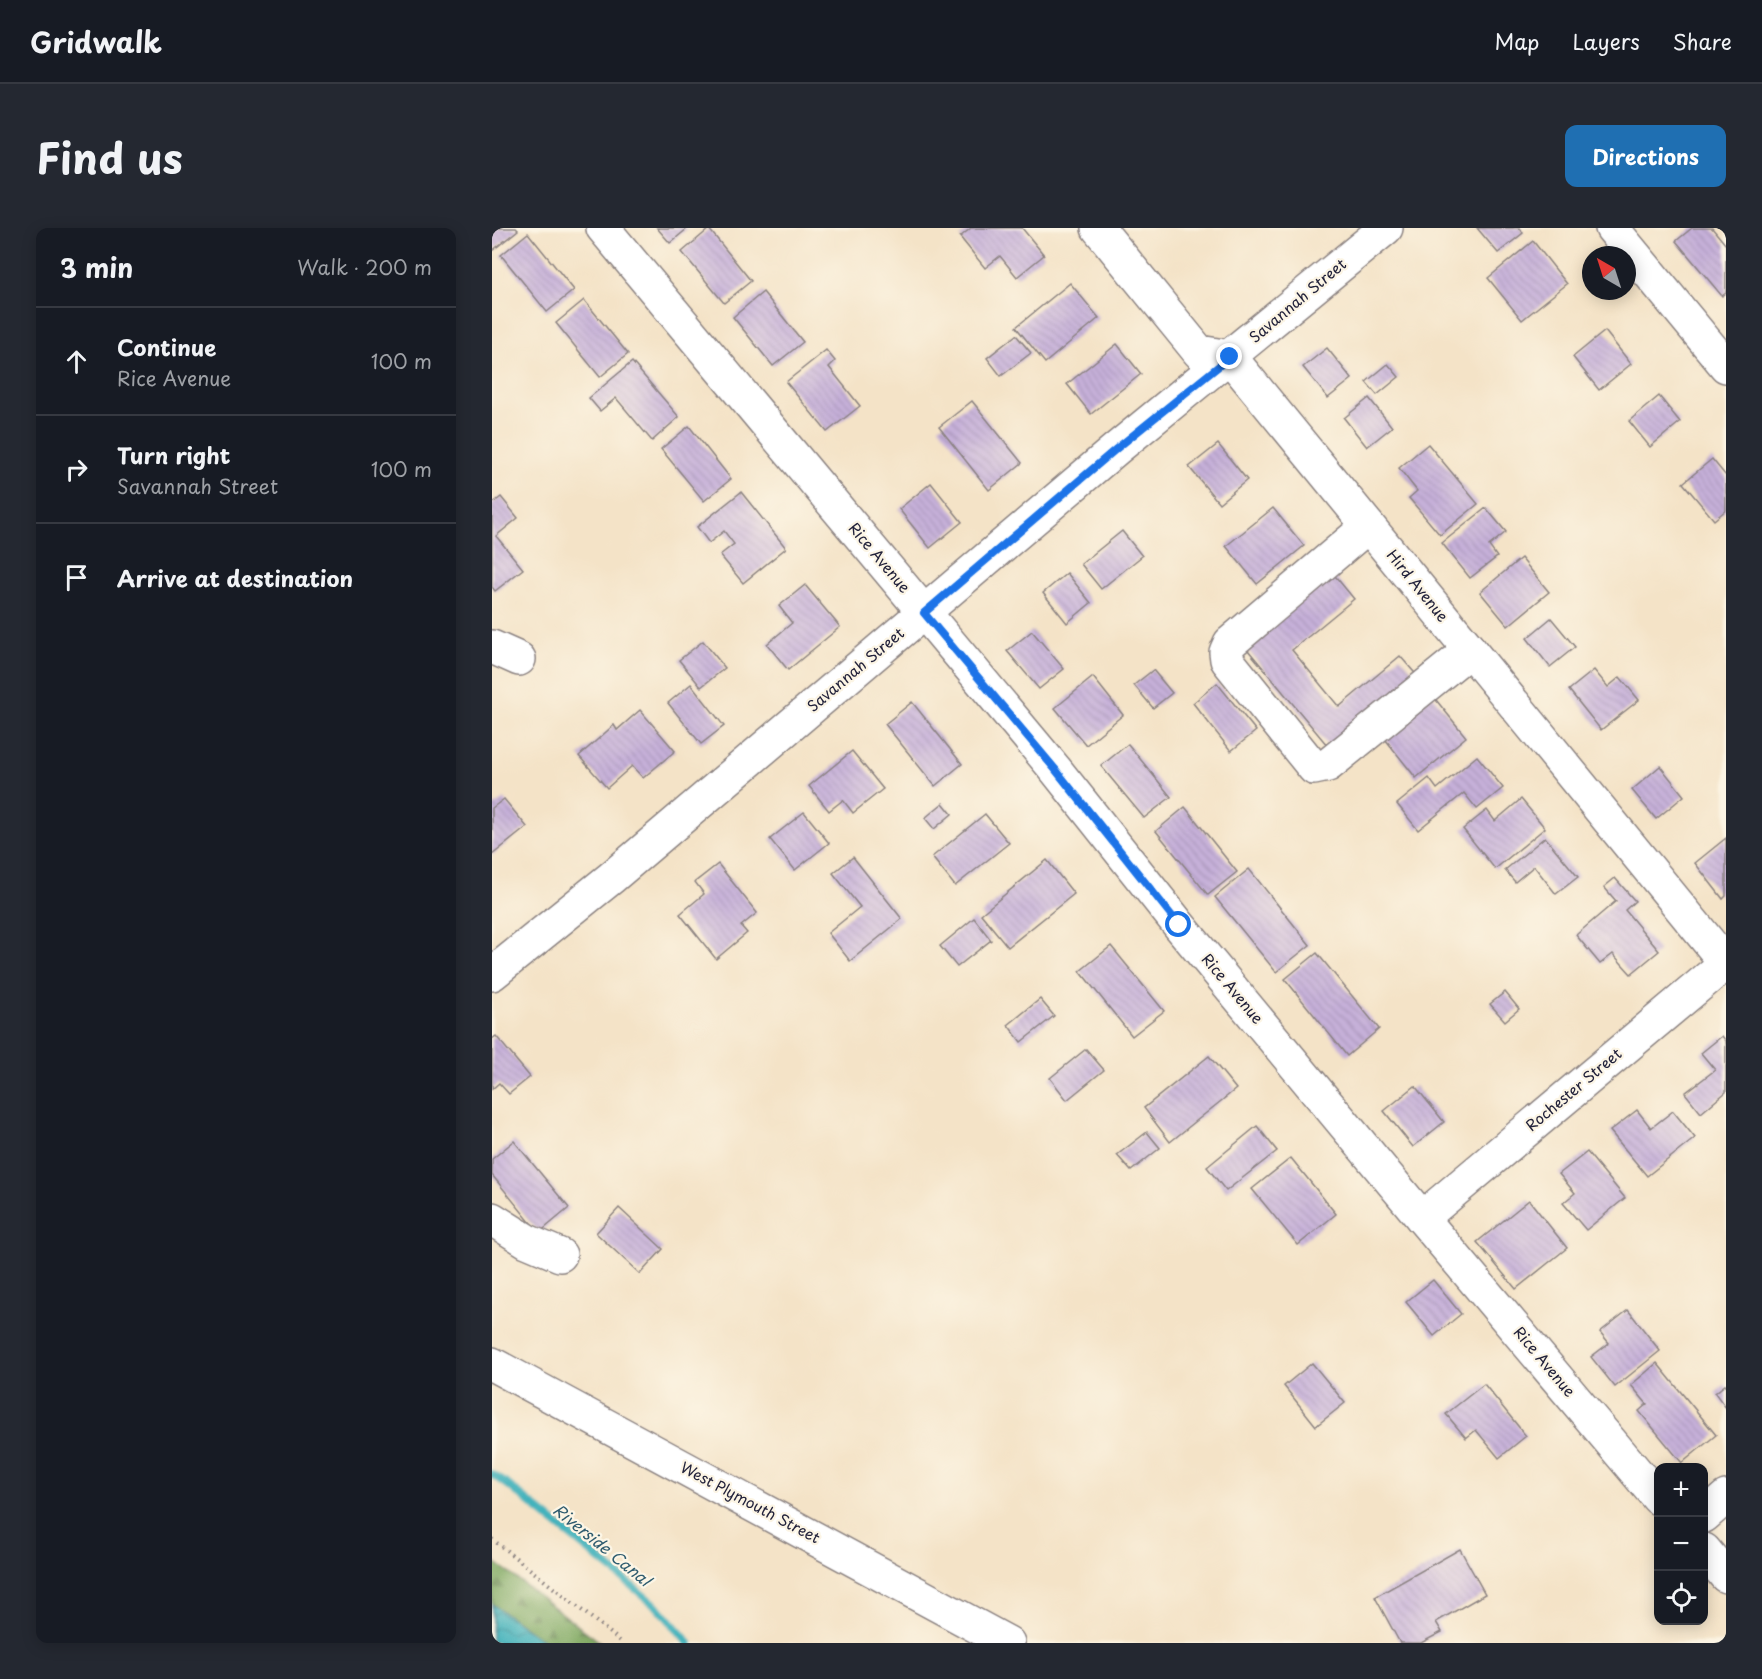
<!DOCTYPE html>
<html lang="en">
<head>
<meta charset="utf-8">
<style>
	body { margin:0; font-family:"Playpen Sans",sans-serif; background:#242831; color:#f1f3f6 }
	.controls { position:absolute; right:18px; bottom:18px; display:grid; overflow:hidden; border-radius:12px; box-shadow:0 3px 15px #0003 }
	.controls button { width:54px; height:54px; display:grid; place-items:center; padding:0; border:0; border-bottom:2px solid #363941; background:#171b24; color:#f1f3f6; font:30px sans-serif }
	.compass { position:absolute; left:1090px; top:18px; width:54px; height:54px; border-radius:50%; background:#171b24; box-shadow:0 3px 15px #0003; rotate:321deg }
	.stop { position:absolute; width:18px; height:18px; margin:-14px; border:4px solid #1a73e8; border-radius:50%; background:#fff }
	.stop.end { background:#1a73e8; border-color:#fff; box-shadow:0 2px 6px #0008 }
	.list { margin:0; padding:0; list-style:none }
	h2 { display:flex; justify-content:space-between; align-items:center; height:78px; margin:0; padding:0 24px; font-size:26px }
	h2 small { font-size:20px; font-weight:400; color:#9ea1a6 }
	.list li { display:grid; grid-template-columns:39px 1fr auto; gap:18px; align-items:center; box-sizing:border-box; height:108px; padding:0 24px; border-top:2px solid #363941 }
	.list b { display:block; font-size:22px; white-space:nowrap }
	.list p { margin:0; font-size:20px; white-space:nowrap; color:#9ea1a6 }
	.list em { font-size:20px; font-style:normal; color:#9ea1a6 }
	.icon { flex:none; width:33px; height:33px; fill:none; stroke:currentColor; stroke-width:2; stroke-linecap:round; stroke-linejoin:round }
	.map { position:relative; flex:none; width:1234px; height:1415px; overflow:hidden; border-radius:12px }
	header { display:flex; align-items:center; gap:36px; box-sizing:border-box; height:84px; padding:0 30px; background:#171b24; border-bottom:2px solid #363941 }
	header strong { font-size:28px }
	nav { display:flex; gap:33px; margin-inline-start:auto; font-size:21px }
	.intro { display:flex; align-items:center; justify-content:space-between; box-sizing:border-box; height:144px; padding:0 36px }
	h1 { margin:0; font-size:42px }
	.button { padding:15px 27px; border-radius:12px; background:#1f6fb2; color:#fff; font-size:21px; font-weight:700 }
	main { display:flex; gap:36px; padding:0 36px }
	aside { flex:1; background:#171b24; border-radius:12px; box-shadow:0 3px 15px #0003 }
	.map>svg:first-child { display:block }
	.forest { fill:url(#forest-firs); stroke:#50644d; stroke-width:1.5 }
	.water { fill:url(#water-waves); stroke:#326a7c; stroke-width:1.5 }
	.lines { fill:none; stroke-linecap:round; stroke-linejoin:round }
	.stream { stroke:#42b2bc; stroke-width:8 }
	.building { fill:url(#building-back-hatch) }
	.minor-casing { stroke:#8b8281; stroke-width:36 }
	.path { stroke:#8b8281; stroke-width:4; stroke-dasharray:1.5 4.5; stroke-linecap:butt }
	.minor { stroke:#fff; stroke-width:33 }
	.route { stroke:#1a73e8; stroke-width:8 }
	.labels { text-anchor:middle; stroke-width:4.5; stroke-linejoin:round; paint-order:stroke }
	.street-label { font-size:15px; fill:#22223b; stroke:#fcf5e5 }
	.water-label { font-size:16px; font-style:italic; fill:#2f5c6f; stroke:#fcf5e5 }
</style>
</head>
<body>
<header>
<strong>Gridwalk</strong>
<nav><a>Map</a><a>Layers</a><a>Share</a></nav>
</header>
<div class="intro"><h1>Find us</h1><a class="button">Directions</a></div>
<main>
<aside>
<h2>3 min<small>Walk · 200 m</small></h2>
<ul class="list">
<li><svg class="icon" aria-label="ahead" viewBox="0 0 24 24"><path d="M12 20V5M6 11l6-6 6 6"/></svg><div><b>Continue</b><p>Rice Avenue</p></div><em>100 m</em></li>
<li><svg class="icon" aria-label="right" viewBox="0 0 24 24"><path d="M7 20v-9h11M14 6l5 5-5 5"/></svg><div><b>Turn right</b><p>Savannah Street</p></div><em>100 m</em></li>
<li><svg class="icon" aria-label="arrive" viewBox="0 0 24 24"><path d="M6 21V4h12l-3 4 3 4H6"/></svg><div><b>Arrive at destination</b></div></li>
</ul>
</aside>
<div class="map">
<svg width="1234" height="1415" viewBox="0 0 1234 1415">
	<defs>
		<pattern id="forest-firs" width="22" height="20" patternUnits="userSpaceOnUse" patternTransform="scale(1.5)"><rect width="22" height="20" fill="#7da75f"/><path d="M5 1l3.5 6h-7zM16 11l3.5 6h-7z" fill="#668850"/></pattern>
		<pattern id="water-waves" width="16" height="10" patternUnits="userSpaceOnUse" patternTransform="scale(1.5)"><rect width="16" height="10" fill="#42b2bc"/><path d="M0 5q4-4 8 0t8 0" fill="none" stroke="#37909a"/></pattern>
		<pattern id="building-back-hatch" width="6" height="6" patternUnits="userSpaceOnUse" patternTransform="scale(1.5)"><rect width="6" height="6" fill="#c6b0d9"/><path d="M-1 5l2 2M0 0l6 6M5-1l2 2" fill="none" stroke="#aa97bb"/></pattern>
	</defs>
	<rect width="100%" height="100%" fill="#fcf5e5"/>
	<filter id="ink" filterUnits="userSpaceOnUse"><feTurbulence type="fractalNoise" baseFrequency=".0167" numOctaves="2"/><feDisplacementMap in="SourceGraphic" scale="12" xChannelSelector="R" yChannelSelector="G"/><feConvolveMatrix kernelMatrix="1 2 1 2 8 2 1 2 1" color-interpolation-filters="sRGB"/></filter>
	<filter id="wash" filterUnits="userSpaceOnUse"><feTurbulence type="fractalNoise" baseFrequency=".008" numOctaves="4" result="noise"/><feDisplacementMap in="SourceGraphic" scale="24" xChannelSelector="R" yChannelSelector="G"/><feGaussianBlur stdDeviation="1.35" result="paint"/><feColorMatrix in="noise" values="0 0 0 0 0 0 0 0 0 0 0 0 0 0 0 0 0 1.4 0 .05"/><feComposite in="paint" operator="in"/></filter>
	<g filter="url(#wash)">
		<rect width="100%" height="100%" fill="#f4e3c7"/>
		<polygon class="forest" points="0,1332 109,1415 54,1415 0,1376"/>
		<polygon class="water" points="0,1376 53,1414 54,1415 0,1415"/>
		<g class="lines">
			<polyline class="stream" points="0,1246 16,1257 167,1380 197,1415"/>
		</g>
		<g id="blocks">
			<g class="building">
				<polygon points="0,0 24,0 26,2 0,23"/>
				<polygon points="165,0 196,0 178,15"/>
				<polygon points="479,0 530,0 552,27 525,49 508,28 493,40 468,9"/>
				<polygon points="985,0 1028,0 1031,5 1006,25"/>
				<polygon points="1200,0 1220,0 1234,17 1234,65 1230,68 1184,13"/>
				<polygon points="217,1 259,53 232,75 190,24"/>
				<polygon points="36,5 82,62 55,84 9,27"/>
				<polygon points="1041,13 1075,56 1030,92 996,50"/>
				<polygon points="578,55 607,90 553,135 524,99"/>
				<polygon points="271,64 311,114 281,138 241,89"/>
				<polygon points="92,72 136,126 108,149 64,95"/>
				<polygon points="1113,103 1139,136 1107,162 1081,129"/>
				<polygon points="524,107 539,125 509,148 495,130"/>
				<polygon points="625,116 649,146 599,186 575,156"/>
				<polygon points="835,120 860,151 836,170 811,139"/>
				<polygon points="334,122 343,133 337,139 368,178 335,204 294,154"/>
				<polygon points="140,134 187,189 160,213 124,170 108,183 97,170"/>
				<polygon points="896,136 907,149 885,167 874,154"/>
				<polygon points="1167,168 1188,194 1158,219 1137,193"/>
				<polygon points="877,170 900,199 875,219 852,190"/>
				<polygon points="480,173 530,235 497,262 447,199"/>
				<polygon points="197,198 239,251 212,273 169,221"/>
				<polygon points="726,216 755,252 727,275 697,239"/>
				<polygon points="936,216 986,276 948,307 917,270 925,263 907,240"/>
				<polygon points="1220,231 1234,248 1234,282 1222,292 1191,255"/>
				<polygon points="439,255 470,294 438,320 407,281"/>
				<polygon points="249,264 294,320 251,355 228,327 242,316 232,303 217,315 205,299"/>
				<polygon points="9,269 26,290 4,308 31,341 3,363 0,359 0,276"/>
				<polygon points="781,280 812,318 765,356 734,318"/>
				<polygon points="994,280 1014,304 997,318 1005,329 978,350 950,315"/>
				<polygon points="630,303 650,328 609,361 589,336"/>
				<polygon points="1029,330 1057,364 1016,398 988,364"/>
				<polygon points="839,343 862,371 800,422 847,479 908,428 928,451 840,523 751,416"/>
				<polygon points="575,345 599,375 575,395 551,365"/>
				<polygon points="313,357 348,399 296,442 275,416 300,395 287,378"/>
				<polygon points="1059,390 1083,419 1058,439 1035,410"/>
				<polygon points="540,403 572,441 547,461 515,423"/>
				<polygon points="211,413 233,440 209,459 187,432"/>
				<polygon points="661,442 680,465 661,480 642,457"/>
				<polygon points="1102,442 1116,459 1128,449 1147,472 1109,502 1077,462"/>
				<polygon points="601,449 631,487 594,517 563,480"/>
				<polygon points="725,455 764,503 739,523 701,475"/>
				<polygon points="199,456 232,498 209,516 176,475"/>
				<polygon points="940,467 974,509 924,550 890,507"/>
				<polygon points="420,474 470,536 443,558 393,496"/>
				<polygon points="148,482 183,523 151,550 140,538 115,560 87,528 122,497 125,502"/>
				<polygon points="636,516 679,569 652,590 609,538"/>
				<polygon points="360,523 391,561 361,585 351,572 337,583 317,558"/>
				<polygon points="985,528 1011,560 985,581 972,565 926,602 905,576 937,550 945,561"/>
				<polygon points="1168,538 1192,568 1164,591 1140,562"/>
				<polygon points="12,571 35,599 0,627 0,580"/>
				<polygon points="1029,571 1053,600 1003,641 971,601 995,582 1003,593"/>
				<polygon points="451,575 460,586 442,601 433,590"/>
				<polygon points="693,579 745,644 716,667 664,603"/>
				<polygon points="312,584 337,615 303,642 278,611"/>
				<polygon points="493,586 517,615 463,658 440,629"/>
				<polygon points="1053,609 1086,649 1064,666 1042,638 1023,654 1013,642"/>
				<polygon points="1234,610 1234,668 1231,671 1203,635"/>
				<polygon points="361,629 410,691 358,733 336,705 368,679 341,645"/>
				<polygon points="555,632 582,666 516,719 489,686"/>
				<polygon points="226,636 265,685 249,698 255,705 224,731 188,686 212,666 203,654"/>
				<polygon points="757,641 818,717 784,744 723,669"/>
				<polygon points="1123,650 1143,673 1133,682 1167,723 1139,746 1121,726 1108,736 1084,707 1124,673 1112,659"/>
				<polygon points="482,690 499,712 465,739 448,718"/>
				<polygon points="619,718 672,783 640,808 588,743"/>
				<polygon points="825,725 887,801 855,828 793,751"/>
				<polygon points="1013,764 1027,781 1013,793 998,776"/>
				<polygon points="548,771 562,788 529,814 516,797"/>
				<polygon points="4,808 38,849 17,866 7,855 0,861 0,811"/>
				<polygon points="1230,808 1234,813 1234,864 1209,885 1193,865 1223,842 1209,825"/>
				<polygon points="594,821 612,842 575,872 558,850"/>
				<polygon points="717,828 744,861 678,914 652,880"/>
				<polygon points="923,858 952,894 921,919 892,883"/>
				<polygon points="1145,882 1159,900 1181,883 1203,910 1155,948 1118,903"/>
				<polygon points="765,898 785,923 734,963 715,939"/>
				<polygon points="655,904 668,920 639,943 625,927"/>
				<polygon points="22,913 77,980 47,1005 0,947 0,931"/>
				<polygon points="1095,924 1133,970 1094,1002 1071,975 1083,965 1067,946"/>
				<polygon points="799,930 844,986 806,1017 760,961"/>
				<polygon points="1037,972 1075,1020 1024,1061 985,1014"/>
				<polygon points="127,980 171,1021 148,1046 104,1005"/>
				<polygon points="941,1052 969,1086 942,1108 914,1074"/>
				<polygon points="1136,1082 1168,1123 1123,1159 1099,1129 1117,1115 1108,1104"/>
				<polygon points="820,1135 853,1175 824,1198 792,1158"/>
				<polygon points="1165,1135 1224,1207 1190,1235 1147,1183 1155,1176 1139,1157"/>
				<polygon points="992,1156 1034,1208 1007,1230 984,1202 974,1210 954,1186"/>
				<polygon points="1234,1156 1234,1180 1223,1165"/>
				<polygon points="968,1321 993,1366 944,1394 950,1404 929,1415 908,1415 883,1369"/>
			</g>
		</g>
	</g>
	<g filter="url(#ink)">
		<use href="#blocks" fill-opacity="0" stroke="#8b8281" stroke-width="1.5"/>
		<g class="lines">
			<defs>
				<g id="minor">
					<polyline points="111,0 563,541 687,697 930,990 1166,1270"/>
					<polyline points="606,0 707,124 738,129 1234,735"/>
					<polyline points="1120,0 1234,138"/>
					<polyline points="876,298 738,415 734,424 735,432 822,540 836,537 978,422"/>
					<polyline points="0,419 27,431"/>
					<polyline points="0,746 119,650 624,221 894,0"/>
					<polyline points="930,990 1234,735"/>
					<polyline points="0,991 35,1013 68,1027"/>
					<polyline points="0,1136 516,1415"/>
					<polyline points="1212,1288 1234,1269"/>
					<polyline points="1212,1322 1234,1348"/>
				</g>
			</defs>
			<use href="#minor" class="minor-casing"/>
			<polyline class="path" points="0,1311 131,1415"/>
			<use href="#minor" class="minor"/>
		</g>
	</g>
	<g class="lines" filter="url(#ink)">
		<polyline class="route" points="687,697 563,541 432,385 624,221 738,129"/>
	</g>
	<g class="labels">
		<g class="street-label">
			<text transform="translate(806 73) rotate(-40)" y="5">Savannah Street</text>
			<text transform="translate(387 330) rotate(50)" y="5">Rice Avenue</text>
			<text transform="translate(925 358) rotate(51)" y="5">Hird Avenue</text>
			<text transform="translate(364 442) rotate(-40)" y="5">Savannah Street</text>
			<text transform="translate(740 761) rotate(50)" y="5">Rice Avenue</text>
			<text transform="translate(1082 862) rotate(-40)" y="5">Rochester Street</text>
			<text transform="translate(1052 1134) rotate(50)" y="5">Rice Avenue</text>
			<text transform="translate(258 1275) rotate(28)" y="5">West Plymouth Street</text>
		</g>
		<g class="water-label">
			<text transform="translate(110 1317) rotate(39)" y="6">Riverside Canal</text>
		</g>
	</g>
</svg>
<div class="controls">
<button>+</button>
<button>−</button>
<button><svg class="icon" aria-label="locate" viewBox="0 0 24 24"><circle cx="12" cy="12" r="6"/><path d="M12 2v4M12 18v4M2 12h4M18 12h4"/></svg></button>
</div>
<svg class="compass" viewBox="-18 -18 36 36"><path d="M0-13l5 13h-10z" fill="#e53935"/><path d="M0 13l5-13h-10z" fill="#9ea1a6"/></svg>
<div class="stop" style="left:687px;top:697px"></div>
<div class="stop end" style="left:738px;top:129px"></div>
</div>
</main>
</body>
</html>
